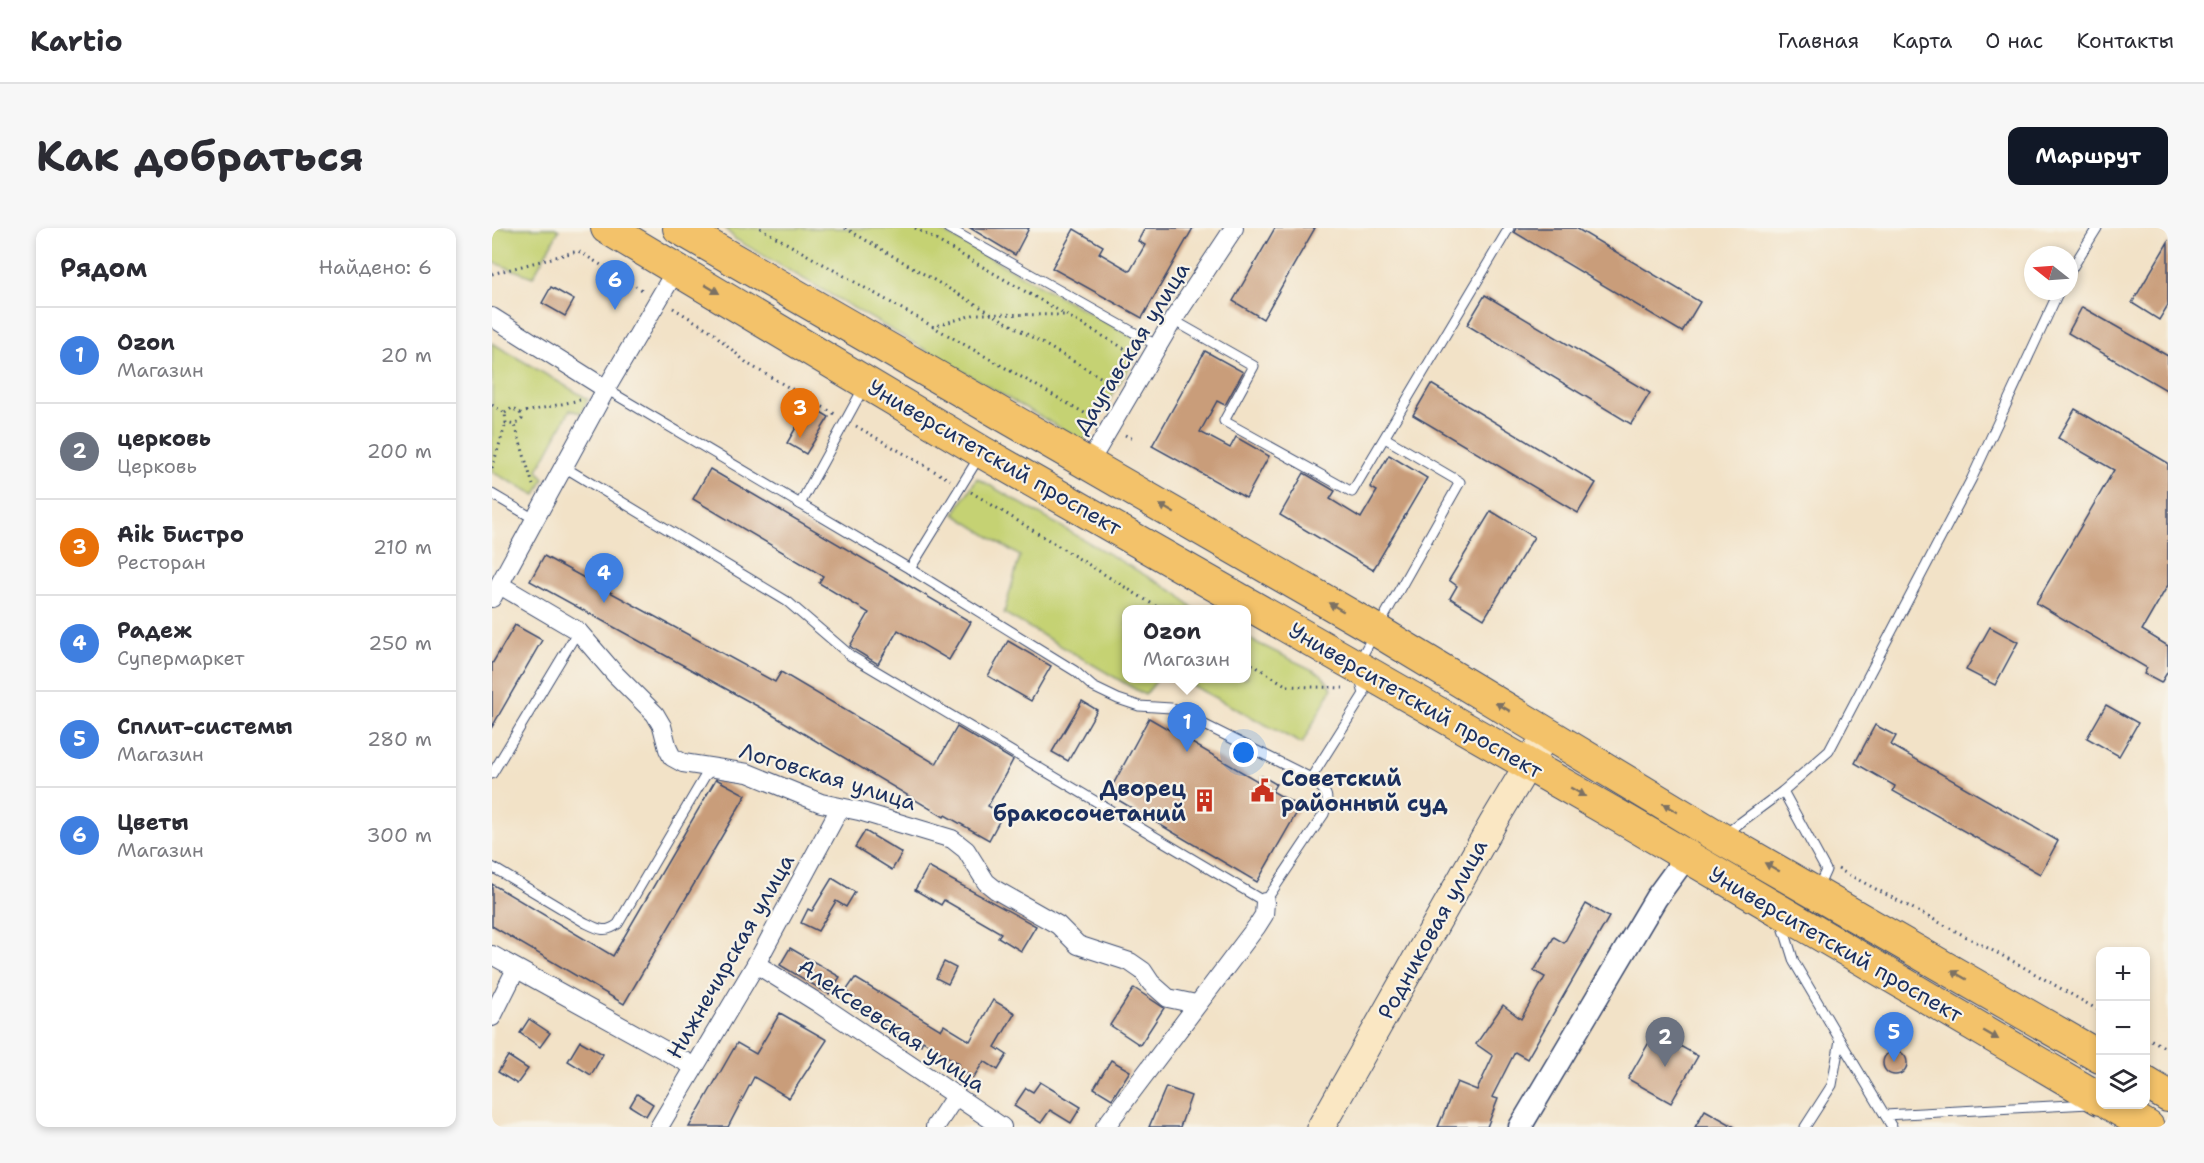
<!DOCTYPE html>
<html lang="ru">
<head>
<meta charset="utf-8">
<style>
	body { margin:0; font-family:"Shantell Sans",sans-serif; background:#f7f7f7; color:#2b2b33 }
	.controls { position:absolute; right:18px; bottom:18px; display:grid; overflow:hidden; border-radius:12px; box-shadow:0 3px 9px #0003 }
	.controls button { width:54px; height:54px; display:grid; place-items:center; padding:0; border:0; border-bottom:2px solid #e1e1e2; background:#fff; color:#2b2b33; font:30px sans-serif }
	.compass { position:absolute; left:1532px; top:18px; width:54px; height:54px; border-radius:50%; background:#fff; box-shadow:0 3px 9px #0003; rotate:287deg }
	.you { position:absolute; left:752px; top:525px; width:21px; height:21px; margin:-15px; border:4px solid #fff; border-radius:50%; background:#1a73e8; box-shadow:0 0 0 9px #1a73e833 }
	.badge { display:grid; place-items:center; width:39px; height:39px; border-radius:50%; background:#111827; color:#fff; font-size:20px; font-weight:700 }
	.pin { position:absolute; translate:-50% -50px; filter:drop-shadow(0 2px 3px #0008) }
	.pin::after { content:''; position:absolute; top:32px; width:21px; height:18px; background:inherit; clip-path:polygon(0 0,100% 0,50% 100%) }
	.popup { position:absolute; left:630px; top:377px; width:129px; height:78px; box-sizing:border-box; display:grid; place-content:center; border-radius:12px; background:#fff; filter:drop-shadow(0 2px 4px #0005); font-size:20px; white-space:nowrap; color:#7c7c81 }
	.popup b { font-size:22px; color:#2b2b33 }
	.popup::after { content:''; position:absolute; left:50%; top:100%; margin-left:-12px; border:12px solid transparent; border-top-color:#fff }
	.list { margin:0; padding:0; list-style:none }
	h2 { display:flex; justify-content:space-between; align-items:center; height:78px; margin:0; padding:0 24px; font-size:26px }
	h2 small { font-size:20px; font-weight:400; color:#7c7c81 }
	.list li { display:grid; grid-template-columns:39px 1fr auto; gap:18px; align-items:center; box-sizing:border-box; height:96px; padding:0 24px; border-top:2px solid #e1e1e2 }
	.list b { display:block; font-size:22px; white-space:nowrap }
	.list p { margin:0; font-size:20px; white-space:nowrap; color:#7c7c81 }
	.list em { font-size:20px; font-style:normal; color:#7c7c81 }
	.icon { flex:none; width:33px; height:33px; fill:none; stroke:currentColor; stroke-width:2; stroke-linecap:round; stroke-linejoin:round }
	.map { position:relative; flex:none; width:1676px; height:899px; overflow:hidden; border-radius:12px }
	header { display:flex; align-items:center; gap:36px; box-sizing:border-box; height:84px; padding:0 30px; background:#fff; border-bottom:2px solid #e1e1e2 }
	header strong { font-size:28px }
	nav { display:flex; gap:33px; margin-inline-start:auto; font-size:21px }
	.intro { display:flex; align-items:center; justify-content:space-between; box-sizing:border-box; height:144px; padding:0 36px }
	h1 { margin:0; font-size:42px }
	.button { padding:15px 27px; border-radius:12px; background:#111827; color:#fff; font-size:21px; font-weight:700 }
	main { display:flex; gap:36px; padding:0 36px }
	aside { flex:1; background:#fff; border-radius:12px; box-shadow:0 3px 9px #0003 }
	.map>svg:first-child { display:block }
	.green { fill:#c5d273; stroke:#708068; stroke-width:1.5 }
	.building { fill:#c99d7a }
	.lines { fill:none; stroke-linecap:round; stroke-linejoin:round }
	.service-casing { stroke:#3b4a6e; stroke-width:11 }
	.minor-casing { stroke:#3b4a6e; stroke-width:20 }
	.tertiary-casing { stroke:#3b4a6e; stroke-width:25 }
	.secondary-casing { stroke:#3b4a6e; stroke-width:29 }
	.trunk-casing { stroke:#3b4a6e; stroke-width:34 }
	.path { stroke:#3b4a6e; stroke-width:3; stroke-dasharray:1.5 4.5; stroke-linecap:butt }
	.service { stroke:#fff; stroke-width:9 }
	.minor { stroke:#fff; stroke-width:18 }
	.tertiary { stroke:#fff; stroke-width:22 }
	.secondary { stroke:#fae7c3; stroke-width:27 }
	.trunk { stroke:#f3c26a; stroke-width:32 }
	.oneway { fill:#7c7163 }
	.labels { text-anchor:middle; stroke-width:4.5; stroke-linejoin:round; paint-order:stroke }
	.street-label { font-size:22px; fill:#1b2f5e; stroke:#f7f3e8 }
	.poi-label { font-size:22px; font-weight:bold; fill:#1b2f5e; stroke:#f7f3e8; text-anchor:start }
</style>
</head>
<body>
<header>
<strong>Kartio</strong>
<nav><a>Главная</a><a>Карта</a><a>О нас</a><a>Контакты</a></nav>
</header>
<div class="intro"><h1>Как добраться</h1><a class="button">Маршрут</a></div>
<main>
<aside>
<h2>Рядом<small>Найдено: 6</small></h2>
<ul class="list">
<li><span class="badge" style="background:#3f7fe0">1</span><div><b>Ozon</b><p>Магазин</p></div><em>20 m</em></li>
<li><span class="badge" style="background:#6b7280">2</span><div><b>церковь</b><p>Церковь</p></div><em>200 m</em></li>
<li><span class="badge" style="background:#e8710a">3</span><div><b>Aik Бистро</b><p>Ресторан</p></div><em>210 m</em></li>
<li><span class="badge" style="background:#3f7fe0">4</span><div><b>Радеж</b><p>Супермаркет</p></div><em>250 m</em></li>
<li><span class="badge" style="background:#3f7fe0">5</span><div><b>Сплит-системы</b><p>Магазин</p></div><em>280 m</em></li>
<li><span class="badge" style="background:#3f7fe0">6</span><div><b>Цветы</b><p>Магазин</p></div><em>300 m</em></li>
</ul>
</aside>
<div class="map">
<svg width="1676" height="899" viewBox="0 0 1676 899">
	<rect width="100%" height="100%" fill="#f7f3e8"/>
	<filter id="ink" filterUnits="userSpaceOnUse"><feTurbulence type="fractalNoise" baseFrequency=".0167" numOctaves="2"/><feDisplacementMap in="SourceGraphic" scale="12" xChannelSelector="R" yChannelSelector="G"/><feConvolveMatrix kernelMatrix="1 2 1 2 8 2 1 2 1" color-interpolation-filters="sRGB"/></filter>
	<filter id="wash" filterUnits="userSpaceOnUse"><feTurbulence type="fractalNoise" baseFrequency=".008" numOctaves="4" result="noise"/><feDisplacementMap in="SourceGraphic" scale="24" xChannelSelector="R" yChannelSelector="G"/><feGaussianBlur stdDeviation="1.35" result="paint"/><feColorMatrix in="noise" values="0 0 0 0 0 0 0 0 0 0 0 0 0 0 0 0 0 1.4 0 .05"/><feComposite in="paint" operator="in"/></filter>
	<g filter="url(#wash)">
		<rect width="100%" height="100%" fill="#f2e2c7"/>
		<g class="green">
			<polygon points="0,0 63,0 67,2 41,49 0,34"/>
			<polygon points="233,0 444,0 652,115 592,214 243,11"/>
			<polygon points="0,115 96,171 89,185 78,182 46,242 52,251 44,267 0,244"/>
			<polygon points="485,250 686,366 702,381 635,382 635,450 666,451 653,467 512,385 528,328 462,286"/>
			<polygon points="755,410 829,446 840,460 810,516 688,451 755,450"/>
		</g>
		<g id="blocks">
			<g class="building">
				<polygon points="478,0 537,0 523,27"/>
				<polygon points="653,0 701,0 650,90 560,40 582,1 611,18 607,25 638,43 653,17 646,13"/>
				<polygon points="783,0 823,0 771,91 741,73"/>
				<polygon points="1024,0 1084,0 1208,74 1190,104 1022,4"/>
				<polygon points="1676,14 1676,77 1667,92 1640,75"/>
				<polygon points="59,59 82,72 73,88 50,75"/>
				<polygon points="993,67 1158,165 1139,196 975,97"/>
				<polygon points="1590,79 1676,128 1676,163 1576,105"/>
				<polygon points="713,123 751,144 733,177 725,173 708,204 738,220 744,209 777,228 754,270 660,218"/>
				<polygon points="939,156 1104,255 1086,285 921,187"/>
				<polygon points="317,177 337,189 314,226 295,215"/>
				<polygon points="1583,181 1676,235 1676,357 1650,402 1676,418 1676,443 1669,455 1652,446 1655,440 1544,375 1622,242 1566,210"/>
				<polygon points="897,227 935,250 881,342 788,287 812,245 843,263 838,271 869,290 885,263 878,259"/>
				<polygon points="218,241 479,394 457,432 406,402 386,436 363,422 358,418 377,385 327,355 331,348 201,271"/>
				<polygon points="999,283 1042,309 992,391 958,370 965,358 957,352"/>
				<polygon points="52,328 283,454 289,444 444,536 465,499 521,532 496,578 511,586 497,612 453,587 452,589 267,479 38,353"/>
				<polygon points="23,397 50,412 0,499 0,436"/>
				<polygon points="1498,399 1526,414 1503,457 1474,442"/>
				<polygon points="516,413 559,438 539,473 496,448"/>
				<polygon points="590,473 605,482 576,533 560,524"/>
				<polygon points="1614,477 1646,495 1627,528 1595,510"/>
				<polygon points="657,490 767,554 770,548 784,556 780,563 808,579 765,654 616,566"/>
				<polygon points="1383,497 1404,508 1399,517 1566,613 1548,646 1401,563 1403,558 1363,535"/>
				<polygon points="224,551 254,567 132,776 0,698 0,656 121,728"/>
				<polygon points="373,603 410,625 400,642 363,619"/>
				<polygon points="436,639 544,698 529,723 506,709 509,705 452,672 449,677 423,662"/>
				<polygon points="340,650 363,664 354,679 344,673 326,703 309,695 316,681 320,683"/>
				<polygon points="1094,676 1117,689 1035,831 1023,824 1000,869 1006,871 995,899 946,899 965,854 985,862 1001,828 984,816 1011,777 1029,791 1053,749 1042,743 1062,709 1072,715"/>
				<polygon points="298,720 348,749 337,766 288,737"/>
				<polygon points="452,734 464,740 456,756 444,750"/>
				<polygon points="363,750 449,802 452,797 478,813 501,772 523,785 503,819 515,827 506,842 492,833 481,850 465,839 467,836 431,813 429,817 416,809 415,811 361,779 365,772 354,763"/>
				<polygon points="642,760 672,780 648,817 618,797"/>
				<polygon points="288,785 335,812 297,870 262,849 236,899 197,899 245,815 264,826"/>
				<polygon points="37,791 58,805 48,819 28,805"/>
				<polygon points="1163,804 1206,828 1179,875 1136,851"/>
				<polygon points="88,813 111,826 99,847 76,833"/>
				<circle cx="1403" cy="835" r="12"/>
				<polygon points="16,828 36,841 25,856 6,844"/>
				<polygon points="619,832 638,843 620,871 602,860"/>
				<polygon points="548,854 589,879 579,895 558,882 549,895 522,878 534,860 541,864"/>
				<polygon points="674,859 699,868 688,899 657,899"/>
				<polygon points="145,866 161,876 154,888 138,878"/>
				<polygon points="1213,882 1243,899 1203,899"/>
			</g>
		</g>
	</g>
	<g filter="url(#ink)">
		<use href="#blocks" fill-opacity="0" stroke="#3b4a6e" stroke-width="1.5"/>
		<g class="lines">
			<defs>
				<g id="service">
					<polyline points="456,0 666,118"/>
					<polyline points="1577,45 1605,0"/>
					<polyline points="681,92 762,138 732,193 860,264 1017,0"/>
					<path d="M72,239L296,374L359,428L773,674L832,586C839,566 834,564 819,550L679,480L647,478L626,471L601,459L583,443L418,341L114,161"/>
					<polyline points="0,266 44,292"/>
					<polyline points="308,276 372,159"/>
					<polyline points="418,341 487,229"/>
					<polyline points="866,435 968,254 893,210"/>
					<polyline points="0,546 86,403"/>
					<polyline points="819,550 872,466 867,448"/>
					<polyline points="1291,563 1334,642 1325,662"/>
					<polyline points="1233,606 1291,563 1337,523 1480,250 1567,63"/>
					<path d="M0,639L92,694C106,701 113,706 126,696L213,548L221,541"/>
					<polyline points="1289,692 1302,734 1348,812 1340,857 1313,899"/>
					<polyline points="1348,812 1400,899"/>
					<polyline points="1393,887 1597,876"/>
				</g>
				<g id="minor">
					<polyline points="0,89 114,161"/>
					<polyline points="597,235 681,92 742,0"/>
					<polyline points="8,357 86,403 123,446 163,486 170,498 176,521 180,529 191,535 256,545 329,575 367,583 460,611 474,622 494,654 504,662 566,697 586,717 638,734 651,743 659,755 676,770 704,776"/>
					<polyline points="0,370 114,161 185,40"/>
					<polyline points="0,727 201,838"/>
					<polyline points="264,736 326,775 510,899"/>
					<polyline points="0,789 24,741"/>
					<polyline points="167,899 264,736 348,580"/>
					<polyline points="443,899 464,867"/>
					<polyline points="613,899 765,698 772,687 773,674"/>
				</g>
				<polyline id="tertiary" points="1028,899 1164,670 1194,629"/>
				<polyline id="secondary" points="829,899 1001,595 1055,505"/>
				<g id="trunk">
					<polyline points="115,0 490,224 1135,593 1608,871"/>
					<polyline points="187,0 884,402 1228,610 1608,829"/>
					<polyline points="1654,855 1676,868"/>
					<polyline points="1618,876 1656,899"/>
				</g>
			</defs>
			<use href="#service" class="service-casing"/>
			<use href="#minor" class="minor-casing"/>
			<use href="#tertiary" class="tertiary-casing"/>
			<use href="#secondary" class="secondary-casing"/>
			<use href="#trunk" class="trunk-casing"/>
			<g class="path">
				<polyline points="268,0 603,191"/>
				<polyline points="353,0 622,157"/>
				<polyline points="423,0 642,126"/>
				<polyline points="0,46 86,23 152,63"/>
				<polyline points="181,80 219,103 256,136 343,186"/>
				<polyline points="440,99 484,86 573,87"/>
				<polyline points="0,177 13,185 14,195 23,197 41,257"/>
				<polyline points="13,185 20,180 28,185 30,191 23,197"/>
				<polyline points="28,185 88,172"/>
				<polyline points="364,198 458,252"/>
				<polyline points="633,207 641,211"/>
				<polyline points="0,240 14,195"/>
				<polyline points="479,264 670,382"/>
				<polyline points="755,433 795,458 851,460"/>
				<polyline points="1346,641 1526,736 1608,783"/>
				<polyline points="1654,809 1676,821"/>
			</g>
			<use href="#service" class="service"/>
			<use href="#minor" class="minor"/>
			<use href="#tertiary" class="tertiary"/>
			<use href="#secondary" class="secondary"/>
			<use href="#trunk" class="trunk"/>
		</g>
		<defs><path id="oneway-solid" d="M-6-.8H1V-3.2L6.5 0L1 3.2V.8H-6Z" transform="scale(1.5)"/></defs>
		<g class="oneway">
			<use href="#oneway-solid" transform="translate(220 61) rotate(31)"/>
			<use href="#oneway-solid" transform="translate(675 281) rotate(-150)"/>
			<use href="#oneway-solid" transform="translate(844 379) rotate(-150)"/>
			<use href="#oneway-solid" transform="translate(1011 479) rotate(-149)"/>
			<use href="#oneway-solid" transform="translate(1086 564) rotate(30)"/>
			<use href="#oneway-solid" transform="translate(1178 580) rotate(-149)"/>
			<use href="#oneway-solid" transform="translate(1280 639) rotate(-150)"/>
			<use href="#oneway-solid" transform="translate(1467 747) rotate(-150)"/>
			<use href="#oneway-solid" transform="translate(1499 807) rotate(30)"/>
		</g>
	</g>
	<defs>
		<symbol id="civic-bare" viewBox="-9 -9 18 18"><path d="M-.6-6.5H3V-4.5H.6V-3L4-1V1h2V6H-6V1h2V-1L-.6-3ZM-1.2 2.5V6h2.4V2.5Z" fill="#c8321e" stroke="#f7f3e8" stroke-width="2.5" paint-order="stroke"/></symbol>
		<symbol id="building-bare" viewBox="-9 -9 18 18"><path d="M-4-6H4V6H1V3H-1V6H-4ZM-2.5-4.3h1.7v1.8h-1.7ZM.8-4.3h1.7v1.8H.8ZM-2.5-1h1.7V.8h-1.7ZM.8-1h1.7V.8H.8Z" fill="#c8321e" stroke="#f7f3e8" stroke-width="2.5" paint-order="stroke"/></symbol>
	</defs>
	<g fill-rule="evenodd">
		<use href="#civic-bare" x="754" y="546" width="33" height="33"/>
		<use href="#building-bare" x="696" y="556" width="33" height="33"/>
	</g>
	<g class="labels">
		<g class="street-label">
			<text transform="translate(639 120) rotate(-58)" y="8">Даугавская улица</text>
			<text transform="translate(503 229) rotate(30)" y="8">Университетский проспект</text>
			<text transform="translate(924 472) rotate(30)" y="8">Университетский проспект</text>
			<text transform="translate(336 548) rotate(17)" y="8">Логовская улица</text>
			<text transform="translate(940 701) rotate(-61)" y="8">Родниковая улица</text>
			<text transform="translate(1344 716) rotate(30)" y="8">Университетский проспект</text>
			<text transform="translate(238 728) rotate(-60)" y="8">Нижнечирская улица</text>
			<text transform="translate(400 797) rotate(34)" y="8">Алексеевская улица</text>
		</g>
		<g class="poi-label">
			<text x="789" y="558">Советский<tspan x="789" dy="25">районный суд</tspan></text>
			<text x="694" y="568" text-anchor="end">Дворец<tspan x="694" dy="25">бракосочетаний</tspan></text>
		</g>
	</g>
</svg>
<div class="controls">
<button>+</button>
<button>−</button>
<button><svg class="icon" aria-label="layers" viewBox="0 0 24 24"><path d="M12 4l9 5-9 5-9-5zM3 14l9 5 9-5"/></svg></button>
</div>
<svg class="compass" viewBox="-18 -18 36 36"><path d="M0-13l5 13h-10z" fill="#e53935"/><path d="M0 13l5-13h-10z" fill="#7c7c81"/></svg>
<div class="you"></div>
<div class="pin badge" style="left:695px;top:524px;background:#3f7fe0">1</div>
<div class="popup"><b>Ozon</b>Магазин</div>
<div class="pin badge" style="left:1173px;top:839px;background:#6b7280">2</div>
<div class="pin badge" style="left:308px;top:210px;background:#e8710a">3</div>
<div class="pin badge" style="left:112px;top:375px;background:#3f7fe0">4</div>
<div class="pin badge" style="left:1402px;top:834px;background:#3f7fe0">5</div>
<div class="pin badge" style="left:123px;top:82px;background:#3f7fe0">6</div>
</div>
</main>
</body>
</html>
